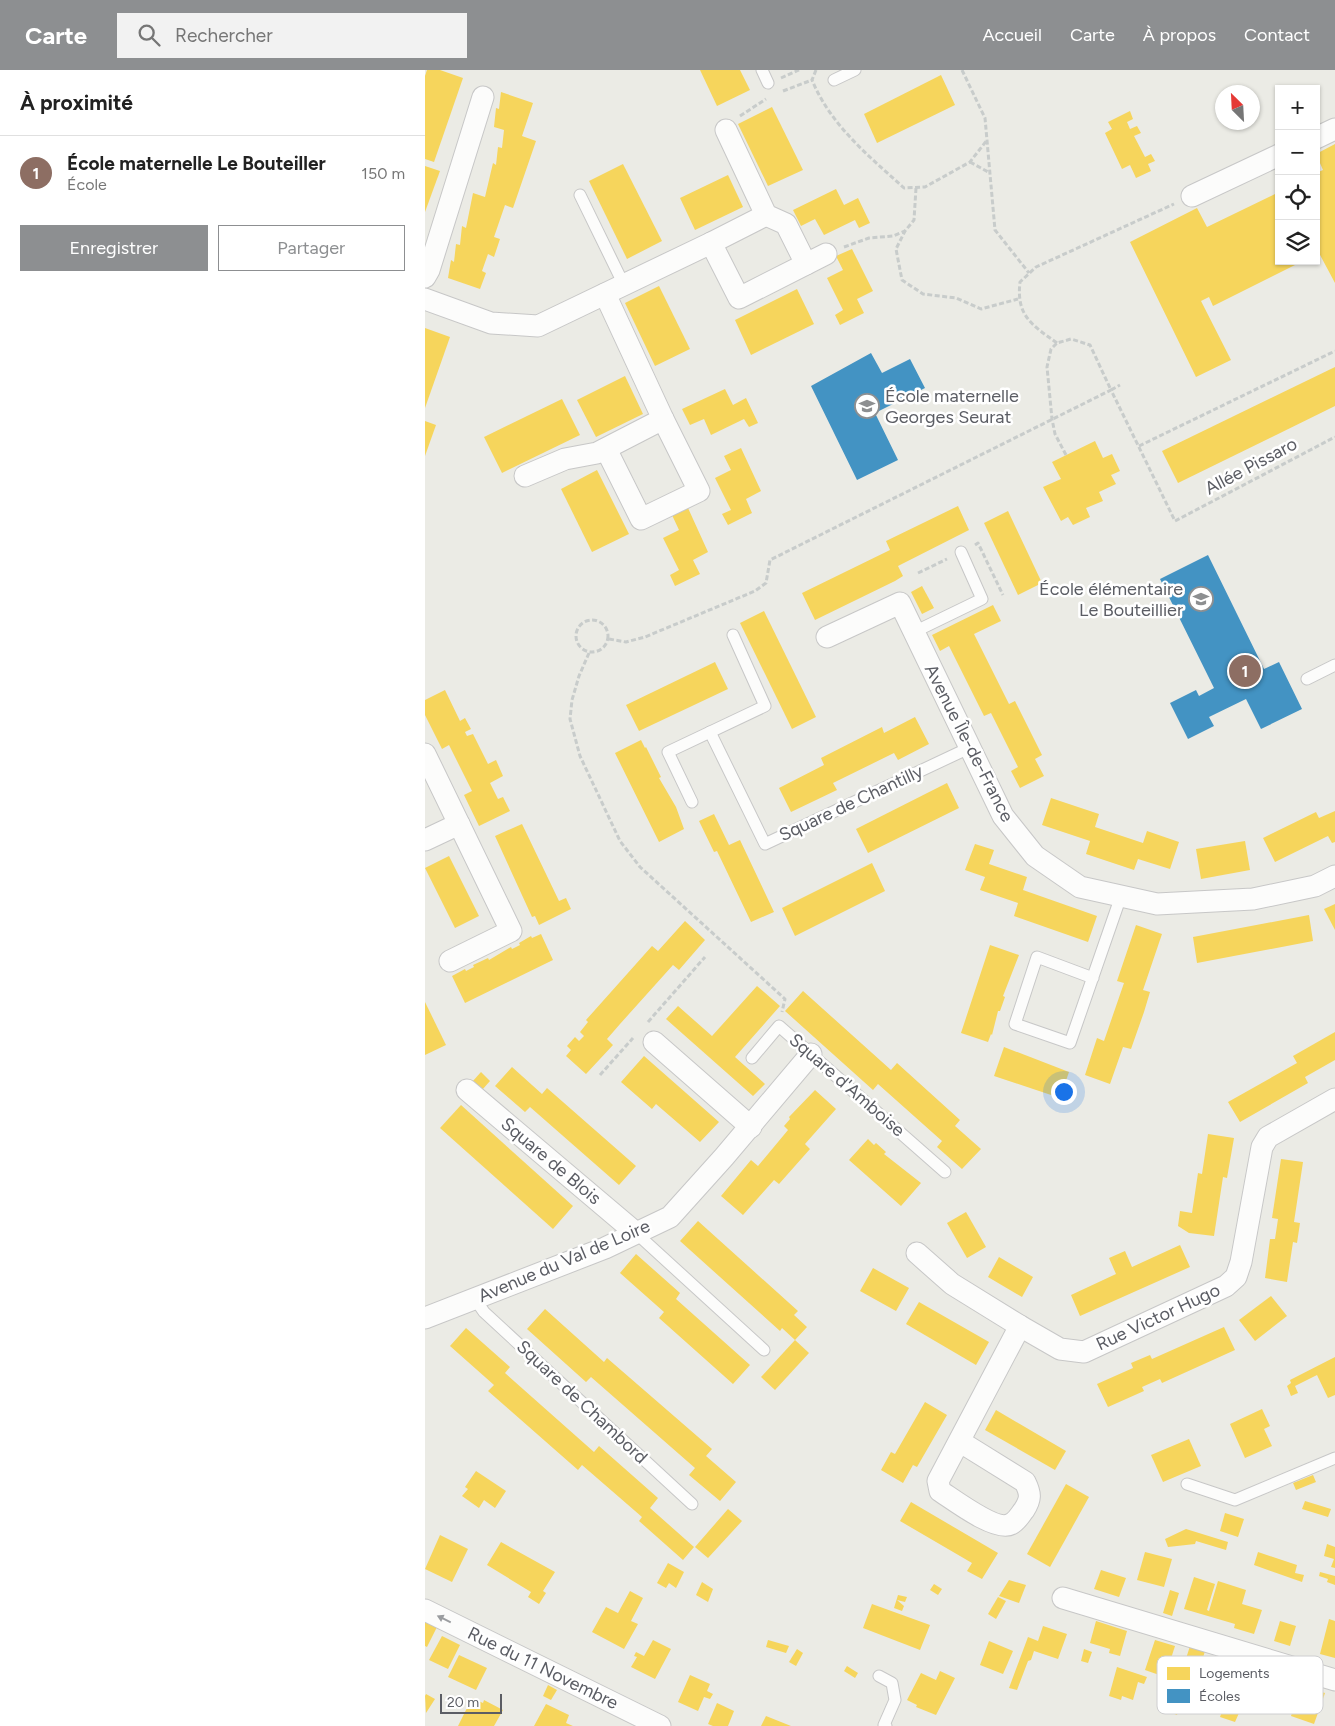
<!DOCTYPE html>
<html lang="fr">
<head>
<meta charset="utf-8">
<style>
	body { margin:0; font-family:Figtree,sans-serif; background:#f2f2f2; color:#222 }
	.controls { position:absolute; right:15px; top:15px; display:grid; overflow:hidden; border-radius:0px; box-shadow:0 1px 4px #0004 }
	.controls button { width:45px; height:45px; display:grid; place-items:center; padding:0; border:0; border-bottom:1px solid #e0e0e0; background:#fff; color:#222; font:25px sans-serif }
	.compass { position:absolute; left:790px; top:15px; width:45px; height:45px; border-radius:50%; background:#fff; box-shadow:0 1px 4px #0004; rotate:336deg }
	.scale { position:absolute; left:15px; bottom:12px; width:62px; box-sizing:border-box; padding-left:5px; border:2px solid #5b5d64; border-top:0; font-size:14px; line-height:18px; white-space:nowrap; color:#5b5d64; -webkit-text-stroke:4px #fff; paint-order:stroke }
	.you { position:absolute; left:638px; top:1021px; width:18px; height:18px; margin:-12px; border:4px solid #fff; border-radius:50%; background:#1a73e8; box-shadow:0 0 0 8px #1a73e833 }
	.badge { display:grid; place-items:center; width:32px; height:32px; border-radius:50%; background:#8d8f91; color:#fff; font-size:16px; font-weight:700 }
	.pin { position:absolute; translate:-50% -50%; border:2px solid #fff; box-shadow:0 1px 5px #0006 }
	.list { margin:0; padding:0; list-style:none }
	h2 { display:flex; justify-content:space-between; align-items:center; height:65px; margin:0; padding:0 20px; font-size:21px }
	h2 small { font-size:16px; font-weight:400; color:#767676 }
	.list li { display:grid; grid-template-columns:32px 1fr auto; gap:15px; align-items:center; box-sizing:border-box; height:75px; padding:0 20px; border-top:1px solid #e0e0e0 }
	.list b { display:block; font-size:19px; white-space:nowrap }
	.list p { margin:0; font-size:16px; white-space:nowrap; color:#767676 }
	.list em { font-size:16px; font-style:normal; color:#767676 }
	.actions { display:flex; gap:10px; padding:15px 20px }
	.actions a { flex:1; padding:11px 0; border:1px solid #8d8f91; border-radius:0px; text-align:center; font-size:18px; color:#8d8f91 }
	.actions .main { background:#8d8f91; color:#fff }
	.icon { flex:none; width:28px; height:28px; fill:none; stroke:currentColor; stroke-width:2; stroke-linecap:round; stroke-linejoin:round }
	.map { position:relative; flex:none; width:910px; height:1656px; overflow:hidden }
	header { display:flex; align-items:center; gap:30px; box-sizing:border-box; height:70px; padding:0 25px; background:#8d8f91; color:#fff }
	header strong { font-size:24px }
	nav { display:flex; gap:28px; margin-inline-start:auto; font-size:18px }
	.search { width:350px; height:45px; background:#f2f2f2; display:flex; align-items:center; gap:12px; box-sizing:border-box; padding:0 18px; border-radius:0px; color:#767676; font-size:19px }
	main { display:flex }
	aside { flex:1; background:#fff }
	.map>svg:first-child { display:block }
	.homes { fill:#f6d55c }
	.schools { fill:#4393c3 }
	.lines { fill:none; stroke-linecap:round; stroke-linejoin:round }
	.service-casing { stroke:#c7c7c7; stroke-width:13 }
	.minor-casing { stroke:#c7c7c7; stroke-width:23 }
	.path { stroke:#c8cccb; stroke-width:3; stroke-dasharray:5 2.5; stroke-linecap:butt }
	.service { stroke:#fcfcfb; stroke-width:11 }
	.minor { stroke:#fcfcfb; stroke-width:21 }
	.oneway { fill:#9b9da0 }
	.labels { text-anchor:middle; stroke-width:5; stroke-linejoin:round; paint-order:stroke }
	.poi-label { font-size:18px; fill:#5b5d64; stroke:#fff; text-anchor:start }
	.street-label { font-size:18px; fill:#5b5d64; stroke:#fff }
	.key { fill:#fff; stroke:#ceced0; stroke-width:1 }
	.key-label { font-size:14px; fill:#5b5d64 }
</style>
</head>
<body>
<header>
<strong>Carte</strong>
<div class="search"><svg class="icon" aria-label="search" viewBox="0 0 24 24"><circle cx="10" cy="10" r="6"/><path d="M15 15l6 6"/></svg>Rechercher</div>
<nav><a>Accueil</a><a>Carte</a><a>À propos</a><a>Contact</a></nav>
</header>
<main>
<aside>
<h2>À proximité<small></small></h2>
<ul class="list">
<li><span class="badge" style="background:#8d6e63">1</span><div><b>École maternelle Le Bouteiller</b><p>École</p></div><em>150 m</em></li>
</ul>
<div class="actions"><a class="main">Enregistrer</a><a>Partager</a></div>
</aside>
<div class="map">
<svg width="910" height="1656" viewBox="0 0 910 1656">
	<rect width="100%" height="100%" fill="#ebebe5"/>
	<g class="homes">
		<polygon points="2,0 15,0 38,8 9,92 0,89 0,6"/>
		<polygon points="275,0 315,0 325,20 292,36"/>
		<polygon points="516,5 530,35 452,73 439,44"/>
		<polygon points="76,22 108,33 97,66 111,71 88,138 80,135 69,167 75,169 69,187 63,184 57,201 61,203 55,219 23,208 26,190 29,192 31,174 35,175 37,156 41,158 48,123 60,127 68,93 71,95 73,77 77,78 79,60 69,57 71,38 74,39"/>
		<polygon points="347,37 378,100 343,116 313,54"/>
		<polygon points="705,41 708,49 702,52 705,59 712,56 716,63 709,66 720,87 726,84 730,91 723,94 726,101 711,108 705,95 697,99 680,63 687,59 683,52"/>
		<polygon points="910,74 910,213 894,183 891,185 891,103 898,100 891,84"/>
		<polygon points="198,94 237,171 202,189 164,111"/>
		<polygon points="0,96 15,101 0,142"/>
		<polygon points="303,105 318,137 270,160 255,128"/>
		<polygon points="411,119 419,135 433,128 445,153 434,158 430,150 399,165 390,149 376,156 368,140"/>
		<polygon points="854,122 854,191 878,191 788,236 784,227 776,231 806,290 771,307 705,172 772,138 782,157"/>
		<polygon points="427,179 448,221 432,229 439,243 415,255 410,245 418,240 402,208 418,200 411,186"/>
		<polygon points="234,216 265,279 230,296 200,233"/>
		<polygon points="372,219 389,254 326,285 310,250"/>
		<polygon points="0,258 25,267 0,338"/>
		<polygon points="910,297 910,336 753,413 737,381"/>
		<polygon points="200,306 218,344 171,367 152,330"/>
		<polygon points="300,319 308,335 321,328 333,353 324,357 319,349 286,365 279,349 265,355 257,339"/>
		<polygon points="137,329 155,365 77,403 59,367"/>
		<polygon points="0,351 11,355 0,386"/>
		<polygon points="670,371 678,388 687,384 695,401 686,405 691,414 674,422 678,431 661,438 665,447 648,455 643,447 636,451 618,417 636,409 627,392"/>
		<polygon points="316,378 336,421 321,429 327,443 303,455 297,444 306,440 290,408 306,400 299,386"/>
		<polygon points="172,400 204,464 167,482 136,419"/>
		<polygon points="533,436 544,460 473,496 478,506 470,511 390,550 377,523 465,480 461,471"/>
		<polygon points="263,438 283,482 268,490 275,504 250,516 245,505 254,500 238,468 254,460 247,445"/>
		<polygon points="583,441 617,513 593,525 559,453"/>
		<polygon points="497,516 509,538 497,544 486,522"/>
		<polygon points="568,535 576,551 549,564 584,634 590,631 617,685 610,689 619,706 595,718 586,701 593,697 566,643 559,646 524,576 515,581 507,565"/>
		<polygon points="339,541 391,647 367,659 315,553"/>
		<polygon points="290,592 303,619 214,661 201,635"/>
		<polygon points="20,620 35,651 40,648 46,659 40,662 42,666 48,664 63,694 71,690 78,706 65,713 73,729 78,727 85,741 54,756 39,725 47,721 24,675 17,679 0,645 0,630"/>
		<polygon points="490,647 504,674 473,690 469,683 408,713 412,720 366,742 354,718 399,695 396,688 457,657 459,663"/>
		<polygon points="216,670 220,678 221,677 236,707 234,708 251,737 259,759 234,772 190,683"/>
		<polygon points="522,713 534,738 443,783 431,759"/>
		<polygon points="626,728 674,744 670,757 718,773 722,761 754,772 745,799 713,789 709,800 661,784 665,771 617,755"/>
		<polygon points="910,741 910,772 907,773 903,766 850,792 838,768 891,742 894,748"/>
		<polygon points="289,744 304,775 315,770 349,842 326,852 292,781 289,782 274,751"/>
		<polygon points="97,754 134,831 141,828 146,839 114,855 110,846 107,847 70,766"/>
		<polygon points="820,771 825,800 776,809 771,779"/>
		<polygon points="550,774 569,780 564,794 602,807 598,820 672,846 663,872 589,846 593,833 555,820 560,807 540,800"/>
		<polygon points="24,786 54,846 30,858 0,798"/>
		<polygon points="447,793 460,821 370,866 357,838"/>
		<polygon points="910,834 910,860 899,839"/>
		<polygon points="884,845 888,871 772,893 768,867"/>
		<polygon points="260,851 280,870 254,900 248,895 195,954 182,969 188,975 161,1004 141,986 146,980 142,976 150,967 154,971 159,966 155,962 163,952 161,950 227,876 233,881"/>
		<polygon points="711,855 737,864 718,920 725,922 719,942 706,979 698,977 685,1014 660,1005 672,968 679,971 699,913 692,911"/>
		<polygon points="116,864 128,890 40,933 27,906 40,899 41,901 49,897 48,895 63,888 64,890 86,877 87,879 95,875 94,873 106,866 107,868"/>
		<polygon points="565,875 594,885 578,926 580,927 575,941 573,941 567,965 566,964 563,972 536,963"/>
		<polygon points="332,916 355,936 310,987 340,1014 328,1026 241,949 253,936 287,966"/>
		<polygon points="378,921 466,1000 472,993 535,1050 530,1056 556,1079 537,1099 512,1077 517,1071 453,1014 448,1020 360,941"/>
		<polygon points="0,932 21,975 0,985"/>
		<polygon points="910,962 910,990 880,1007 883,1013 815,1052 803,1032 872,993 868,986"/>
		<polygon points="579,977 644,1002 635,1028 569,1006"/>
		<polygon points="219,986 294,1052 275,1072 231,1034 227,1039 196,1012"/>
		<polygon points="87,997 117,1024 122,1018 211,1096 194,1115 105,1037 100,1042 70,1016"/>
		<polygon points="56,1002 65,1011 57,1020 47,1012"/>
		<polygon points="390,1020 411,1039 380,1074 385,1079 354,1114 349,1110 318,1145 296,1126 326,1090 333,1096 363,1060 359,1056 365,1049 364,1047"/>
		<polygon points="36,1035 148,1136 128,1159 15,1058"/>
		<polygon points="783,1064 809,1068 802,1108 798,1107 789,1166 764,1163 753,1156 755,1141 767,1143 773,1103 777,1104"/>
		<polygon points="443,1069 449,1075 451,1073 461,1082 459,1084 496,1113 476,1136 424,1090"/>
		<polygon points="856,1089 878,1092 869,1152 875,1153 872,1173 868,1172 862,1212 840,1208 845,1169 850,1169 853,1149 847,1148"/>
		<polygon points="541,1142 561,1177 542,1188 522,1153"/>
		<polygon points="273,1151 373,1241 369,1245 382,1257 370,1270 357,1258 355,1261 255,1171"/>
		<polygon points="755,1175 765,1197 655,1246 646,1225 691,1204 684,1188 700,1181 707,1197"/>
		<polygon points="211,1184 255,1223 251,1229 325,1295 308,1314 234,1248 239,1242 195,1203"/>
		<polygon points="574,1187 608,1207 597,1227 563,1207"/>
		<polygon points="448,1198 484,1218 471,1241 435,1221"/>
		<polygon points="846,1226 862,1246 830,1271 814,1250"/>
		<polygon points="494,1232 564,1272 551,1295 481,1254"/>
		<polygon points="120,1239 179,1292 182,1288 287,1379 281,1386 311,1412 295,1431 264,1405 270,1398 166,1307 161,1312 102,1259"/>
		<polygon points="799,1257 810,1280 737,1313 735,1309 717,1317 719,1321 683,1337 672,1314 708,1298 706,1293 725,1285 727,1289"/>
		<polygon points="41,1258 85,1297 80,1303 169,1382 174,1376 233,1428 225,1438 269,1477 258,1490 214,1451 217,1447 157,1395 153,1400 63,1321 69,1315 25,1276"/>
		<polygon points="370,1270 384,1283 350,1320 336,1307"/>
		<polygon points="910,1287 910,1325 903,1328 892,1305 870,1316 873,1323 866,1326 862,1316 866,1313 865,1310"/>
		<polygon points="500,1332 522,1345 492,1397 488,1395 478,1413 456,1400 466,1382 470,1384"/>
		<polygon points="837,1339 845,1356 839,1359 847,1376 820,1388 805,1354"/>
		<polygon points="571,1340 641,1381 630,1400 560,1360"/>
		<polygon points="764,1369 776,1396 738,1412 726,1385"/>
		<polygon points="51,1401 81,1421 70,1438 59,1430 54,1438 37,1426 43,1419 40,1417"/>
		<polygon points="888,1405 891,1412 871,1420 868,1413"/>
		<polygon points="641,1414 664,1427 625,1497 602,1484"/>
		<polygon points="880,1431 906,1439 903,1447 877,1439"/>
		<polygon points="486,1432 573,1483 557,1509 542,1501 547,1493 475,1451"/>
		<polygon points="303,1439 317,1451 283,1488 270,1477"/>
		<polygon points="800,1443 819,1449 813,1467 795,1461"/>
		<polygon points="761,1459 803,1472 801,1480 771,1471 770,1474 743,1477 740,1469"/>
		<polygon points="15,1465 43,1479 27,1512 0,1499"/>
		<polygon points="76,1472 130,1502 118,1521 121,1523 114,1534 103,1527 106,1522 62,1495"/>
		<polygon points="902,1474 910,1477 910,1498 906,1497 909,1489 899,1486"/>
		<polygon points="720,1482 747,1489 739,1517 712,1510"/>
		<polygon points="833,1482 872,1495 870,1503 879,1505 877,1512 829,1495"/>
		<polygon points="243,1493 259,1502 251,1518 244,1513 241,1518 232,1513"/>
		<polygon points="676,1500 701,1508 694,1527 669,1519"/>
		<polygon points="895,1502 910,1506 910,1515 902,1512 903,1509 894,1506"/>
		<polygon points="769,1507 790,1514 782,1540 784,1541 793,1511 821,1520 817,1534 837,1540 829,1564 809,1558 810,1554 759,1539"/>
		<polygon points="584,1510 601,1515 594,1533 574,1526"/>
		<polygon points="277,1512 288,1519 283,1532 271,1525"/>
		<polygon points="509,1514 517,1519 513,1525 505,1520"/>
		<polygon points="745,1520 754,1523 747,1546 738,1543"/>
		<polygon points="205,1521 218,1528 206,1551 213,1554 199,1579 167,1562 181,1537 193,1543"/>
		<polygon points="473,1525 482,1527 480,1532 472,1530 479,1536 477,1541 469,1538"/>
		<polygon points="573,1527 581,1531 571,1549 563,1544"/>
		<polygon points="447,1534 505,1555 495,1580 438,1558"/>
		<polygon points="904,1549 910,1551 910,1588 895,1584"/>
		<polygon points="0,1551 12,1557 2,1577 0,1576"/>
		<polygon points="671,1551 702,1561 695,1586 684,1583 685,1579 665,1573"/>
		<polygon points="855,1551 871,1556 865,1576 849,1571"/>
		<polygon points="618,1556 642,1564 633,1589 609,1581 606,1590 603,1591 592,1620 584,1618 603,1567 613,1571"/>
		<polygon points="17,1566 35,1575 23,1599 4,1590"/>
		<polygon points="228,1570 246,1579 230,1609 206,1597 212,1587 209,1586 211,1582 219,1586"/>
		<polygon points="343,1570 364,1576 361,1583 341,1577"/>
		<polygon points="730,1570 750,1576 740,1607 720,1600"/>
		<polygon points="564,1571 588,1581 578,1604 555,1595"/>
		<polygon points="765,1576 780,1581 776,1594 769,1591 752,1645 744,1642"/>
		<polygon points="372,1579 378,1583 371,1596 364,1592"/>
		<polygon points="659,1579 667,1582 663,1593 656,1591"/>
		<polygon points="34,1585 62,1598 51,1620 23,1607"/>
		<polygon points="422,1596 433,1603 430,1608 419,1601"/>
		<polygon points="692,1597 722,1607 719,1614 713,1612 708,1630 697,1626 696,1630 684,1626"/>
		<polygon points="515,1601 530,1608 511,1645 491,1637 492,1635 482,1630 496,1603 511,1610"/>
		<polygon points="265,1605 285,1614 282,1621 288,1624 285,1629 279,1627 273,1641 253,1632"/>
		<polygon points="123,1615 132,1620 126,1630 118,1626"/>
		<polygon points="876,1616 900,1623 889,1654 866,1646"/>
		<polygon points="805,1618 814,1622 811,1632 818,1634 810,1652 795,1647"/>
		<polygon points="1,1624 10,1629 1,1643 0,1626"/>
		<polygon points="47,1628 58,1633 59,1630 78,1640 69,1656 33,1656"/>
		<polygon points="292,1633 309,1641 303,1656 288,1656 283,1654"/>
		<polygon points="121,1634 144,1645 141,1653 148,1656 109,1656"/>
		<polygon points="341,1646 366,1656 336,1656"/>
	</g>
	<g class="schools">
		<polygon points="446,283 457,303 485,289 500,318 450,343 473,390 432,410 386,316"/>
		<polygon points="783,485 839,599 854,592 877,639 836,659 821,629 784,647 789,656 763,669 745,633 771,620 774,626 789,618 735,509"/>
	</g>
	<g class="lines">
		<defs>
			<g id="service">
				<polyline points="337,0 343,13"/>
				<polyline points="409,10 430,0"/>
				<polyline points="155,125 199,215"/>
				<polyline points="489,562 557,529 536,482"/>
				<polyline points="882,609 910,595"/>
				<polyline points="285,662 340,774 544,678"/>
				<polyline points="267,732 243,682 340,636 308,565"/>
				<polyline points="668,908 612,887 590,954 645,973 696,826"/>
				<polyline points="327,988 354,956 520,1102"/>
				<polyline points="211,1163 339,1280"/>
				<polyline points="50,1229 59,1242 267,1434"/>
				<polyline points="762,1414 810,1430 910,1388"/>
				<polyline points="454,1606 467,1613 470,1630 459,1655 461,1656"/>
			</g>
			<g id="minor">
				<polyline points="301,60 341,145 361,154 381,194"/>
				<polyline points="891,68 910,59"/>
				<polyline points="767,126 854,85"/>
				<polyline points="286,173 341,145"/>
				<polyline points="0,207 4,200 58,27"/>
				<polyline points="0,229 66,253 113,256 286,173 314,228 401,184"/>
				<polyline points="181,379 216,449 274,421 238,349"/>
				<polyline points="100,406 140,389 172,383 238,349 180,224"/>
				<polyline points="402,567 475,533 578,746 610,786 655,817 732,834 828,829 890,816 910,806"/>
				<polyline points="0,684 86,861 25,891"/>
				<polyline points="0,770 34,754"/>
				<polyline points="229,972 326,1057"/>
				<polyline points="42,1020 211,1163"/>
				<polyline points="492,1183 527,1214 595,1256 635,1279 659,1282 801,1216 811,1207 816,1192 837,1077 843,1067 910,1029"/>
				<polyline points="0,1248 180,1178 245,1147 299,1087 386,984"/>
				<path d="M534,1371L600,1412C606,1424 606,1429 599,1440C595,1445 592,1451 586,1454C571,1462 529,1430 515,1421L513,1411L595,1256"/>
				<polyline points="638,1528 910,1610"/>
				<polyline points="0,1540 235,1656"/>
			</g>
		</defs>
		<use href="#service" class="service-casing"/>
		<use href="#minor" class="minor-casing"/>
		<g class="path">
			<path d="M391,0L387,10C406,56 444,86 479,118L500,117L545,92L562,70"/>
			<polyline points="537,0 560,48 570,160 604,203"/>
			<polyline points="356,8 374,0"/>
			<polyline points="358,21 387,10"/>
			<polyline points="315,46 341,29"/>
			<polyline points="545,92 565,103"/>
			<polyline points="491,118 489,150 480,161 471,179 477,210 498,224 531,228 556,239 593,229"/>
			<polyline points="419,177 444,168 468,166 480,161"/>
			<path d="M632,273C607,255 591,246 595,212L611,197L749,134"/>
			<polyline points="714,376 910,281"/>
			<polyline points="641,385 630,364 627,349 622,297 626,279 632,273 646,269 665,275 686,320 695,315"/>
			<polyline points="550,475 553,473 578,525"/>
			<polyline points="493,503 522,489"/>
			<circle cx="167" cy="566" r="16"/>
			<polyline points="184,569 201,572 220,567 330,521 341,513 345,490 686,320 750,451 910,367"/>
			<polyline points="164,583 154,606 147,630 145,649 155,686 195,771 215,797 360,929 357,942"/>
			<polyline points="223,952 280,887"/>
			<polyline points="175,1005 208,968"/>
		</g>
		<use href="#service" class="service"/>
		<use href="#minor" class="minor"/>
	</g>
	<defs><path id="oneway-solid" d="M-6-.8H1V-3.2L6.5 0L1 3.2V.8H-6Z" transform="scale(1.25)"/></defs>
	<use class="oneway" href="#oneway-solid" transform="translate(19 1549) rotate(-154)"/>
	<defs>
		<symbol id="school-ring" viewBox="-11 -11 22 22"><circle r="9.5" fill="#fff" stroke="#8d8f91" stroke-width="1.5"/><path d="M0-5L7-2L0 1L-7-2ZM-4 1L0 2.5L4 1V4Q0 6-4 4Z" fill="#8d8f91"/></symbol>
	</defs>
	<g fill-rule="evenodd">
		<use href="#school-ring" x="428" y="322" width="28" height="28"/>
		<use href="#school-ring" x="762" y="515" width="28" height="28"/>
	</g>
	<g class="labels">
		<g class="poi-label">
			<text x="460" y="332">École maternelle<tspan x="460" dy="21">Georges Seurat</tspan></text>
			<text x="758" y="525" text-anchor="end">École élémentaire<tspan x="758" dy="21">Le Bouteillier</tspan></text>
		</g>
		<g class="street-label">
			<text transform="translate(826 396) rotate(-28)" y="6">Allée Pissaro</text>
			<text transform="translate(544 673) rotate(63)" y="6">Avenue Île-de-France</text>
			<text transform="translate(426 733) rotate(-25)" y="6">Square de Chantilly</text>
			<text transform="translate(422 1015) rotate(41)" y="6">Square d'Amboise</text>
			<text transform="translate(126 1091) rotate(40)" y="6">Square de Blois</text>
			<text transform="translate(139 1191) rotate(-23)" y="6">Avenue du Val de Loire</text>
			<text transform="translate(733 1247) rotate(-25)" y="6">Rue Victor Hugo</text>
			<text transform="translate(157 1332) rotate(43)" y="6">Square de Chambord</text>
			<text transform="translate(118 1598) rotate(26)" y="6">Rue du 11 Novembre</text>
		</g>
	</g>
	<rect x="732" y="1586" width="166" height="58" rx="8" class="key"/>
	<rect x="742" y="1597" width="23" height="13" fill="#f6d55c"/>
	<rect x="742" y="1619" width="23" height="14" fill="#4393c3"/>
	<g class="key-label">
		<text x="774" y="1608">Logements</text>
		<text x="774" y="1631">Écoles</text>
	</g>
</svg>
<div class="controls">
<button>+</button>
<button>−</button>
<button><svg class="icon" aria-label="locate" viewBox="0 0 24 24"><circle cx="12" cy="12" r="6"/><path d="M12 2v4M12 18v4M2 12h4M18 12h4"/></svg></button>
<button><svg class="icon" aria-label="layers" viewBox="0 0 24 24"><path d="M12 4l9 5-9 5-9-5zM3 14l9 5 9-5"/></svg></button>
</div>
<svg class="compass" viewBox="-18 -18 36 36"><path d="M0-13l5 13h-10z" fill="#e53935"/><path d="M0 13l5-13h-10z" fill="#767676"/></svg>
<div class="scale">20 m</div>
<div class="you"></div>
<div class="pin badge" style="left:820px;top:601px;background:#8d6e63">1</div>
</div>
</main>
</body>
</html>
